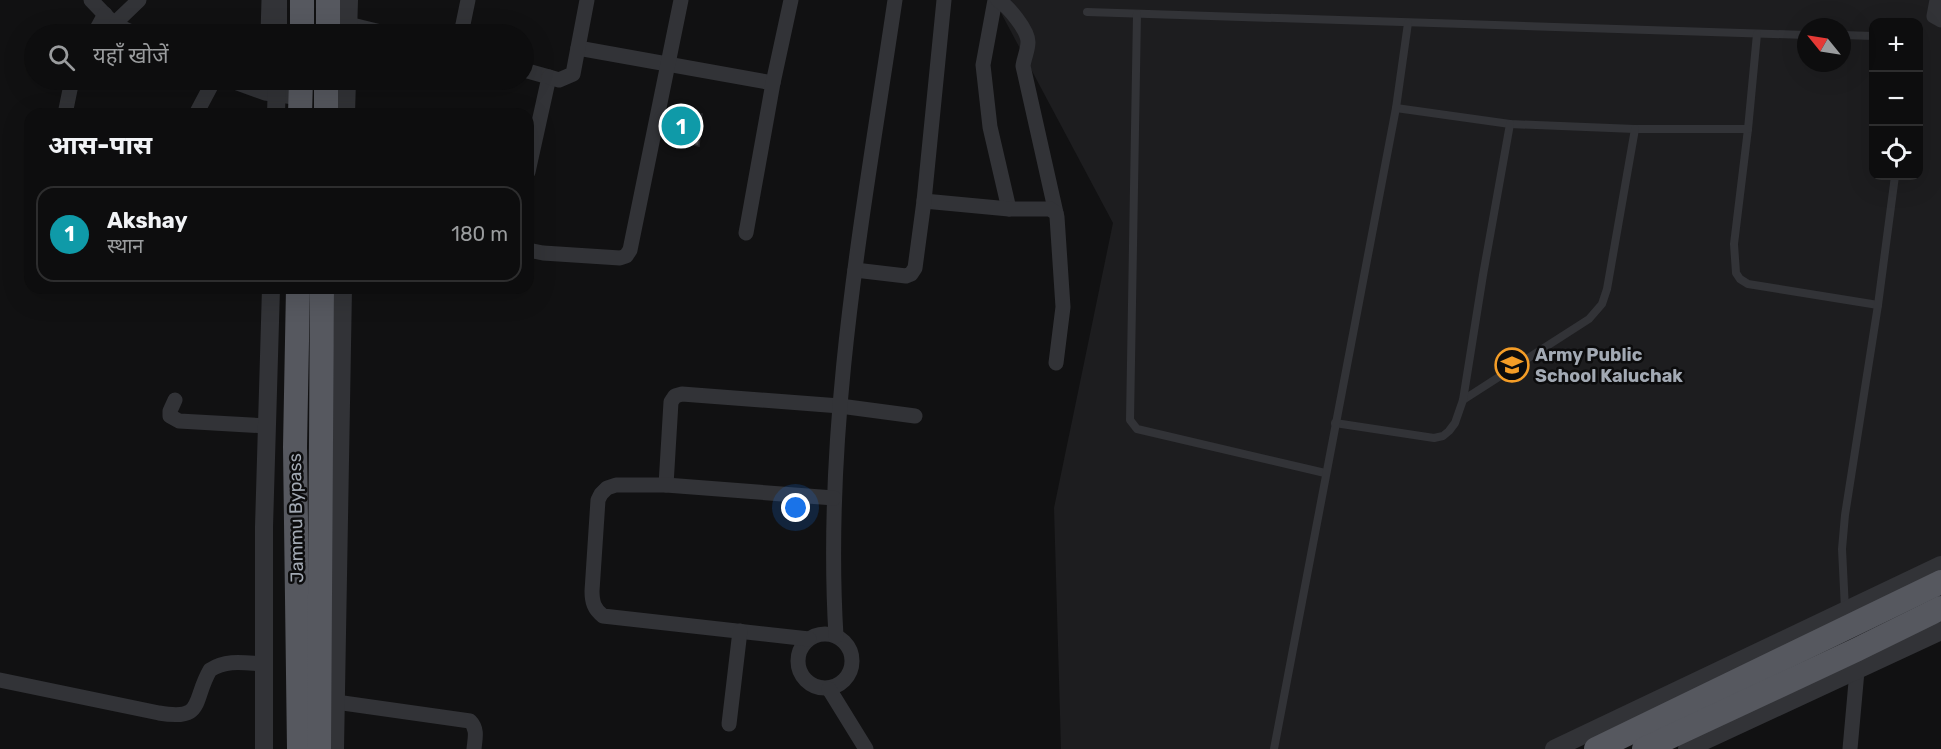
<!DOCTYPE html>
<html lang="hi">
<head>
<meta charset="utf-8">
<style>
	body { margin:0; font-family:Rubik,"Noto Sans Devanagari",sans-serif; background:#1b1b1c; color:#f1f3f6 }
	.controls { position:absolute; right:18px; top:18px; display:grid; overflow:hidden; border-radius:12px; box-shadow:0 6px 24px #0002 }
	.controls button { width:54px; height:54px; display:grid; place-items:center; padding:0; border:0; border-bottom:2px solid #2d2d2e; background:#0d0d0e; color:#f1f3f6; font:30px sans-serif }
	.compass { position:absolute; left:1797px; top:18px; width:54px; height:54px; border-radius:50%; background:#0d0d0e; box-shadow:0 6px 24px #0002; rotate:300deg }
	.you { position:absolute; left:796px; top:508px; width:21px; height:21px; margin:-15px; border:4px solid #fff; border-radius:50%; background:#1a73e8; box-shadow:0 0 0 9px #1a73e833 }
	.badge { display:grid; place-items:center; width:39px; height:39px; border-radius:50%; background:#f49d27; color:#fff; font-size:20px; font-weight:700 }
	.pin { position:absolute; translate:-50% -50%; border:3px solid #fff; box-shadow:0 2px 6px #0006 }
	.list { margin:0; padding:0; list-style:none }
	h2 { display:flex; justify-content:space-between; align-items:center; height:78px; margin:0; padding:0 24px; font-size:26px }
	h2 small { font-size:20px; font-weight:400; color:#9a9c9e }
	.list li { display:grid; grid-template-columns:39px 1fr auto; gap:18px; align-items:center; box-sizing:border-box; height:96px; margin:0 12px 12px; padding:0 12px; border:2px solid #2d2d2e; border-radius:18px }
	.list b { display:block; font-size:22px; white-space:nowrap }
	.list p { margin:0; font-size:20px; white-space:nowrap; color:#9a9c9e }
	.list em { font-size:20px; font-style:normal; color:#9a9c9e }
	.icon { flex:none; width:33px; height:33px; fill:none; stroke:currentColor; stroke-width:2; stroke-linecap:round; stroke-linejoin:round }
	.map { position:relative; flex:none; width:1941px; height:749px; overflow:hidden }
	.search { position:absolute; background:#0d0d0e; box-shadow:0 6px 24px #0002; left:24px; top:24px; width:510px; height:66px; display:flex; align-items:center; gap:15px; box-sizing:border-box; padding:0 21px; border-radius:33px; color:#9a9c9e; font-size:22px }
	.panel { position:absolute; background:#0d0d0e; box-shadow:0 6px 24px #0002; left:24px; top:108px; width:510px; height:186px; border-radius:18px }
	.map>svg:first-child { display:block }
	.built { fill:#1d1d1f; fill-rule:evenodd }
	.building { fill:url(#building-cross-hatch); stroke:#2b2b2e; stroke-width:1.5 }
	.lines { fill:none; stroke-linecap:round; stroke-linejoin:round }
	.service { stroke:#323337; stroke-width:8 }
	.minor { stroke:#323337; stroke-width:15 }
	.tertiary { stroke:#323337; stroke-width:18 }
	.trunk { stroke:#56585f; stroke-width:24 }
	.labels { text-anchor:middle; stroke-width:5; stroke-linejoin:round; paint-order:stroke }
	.poi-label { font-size:18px; font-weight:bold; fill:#a2a9b3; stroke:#0c0c0d; text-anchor:start }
	.street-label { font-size:18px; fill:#a2a9b3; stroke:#0c0c0d }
</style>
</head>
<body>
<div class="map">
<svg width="1941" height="749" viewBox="0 0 1941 749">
	<defs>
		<pattern id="building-cross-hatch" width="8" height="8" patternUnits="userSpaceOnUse" patternTransform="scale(1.5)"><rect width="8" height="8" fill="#3d3f42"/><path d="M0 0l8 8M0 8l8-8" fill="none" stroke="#56585b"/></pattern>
	</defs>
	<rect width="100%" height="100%" fill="#111112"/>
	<path class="built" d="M999,0H1941V559L1562,749H1061L1054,508L1113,223L999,9ZM1874,22H1918V176H1874ZM1806,27H1842V63H1806Z"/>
	<polygon class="building" points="702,114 699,146 663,138 667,115"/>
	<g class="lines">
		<g class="service">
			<polyline points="1087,12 1806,35"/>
			<polyline points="1137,14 1130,420 1137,429 1325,473"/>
			<polyline points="1757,34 1748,129 1734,244 1736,273 1740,279 1748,284 1878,305"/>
			<polyline points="1842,35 1874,36"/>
			<polyline points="1396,108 1510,124 1635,129 1748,129"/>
			<polyline points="1463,400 1589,319 1602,304 1607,289 1635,129"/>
			<polyline points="1335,423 1434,438 1443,436 1449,431 1455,423 1463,400 1483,275 1510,124"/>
			<polyline points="1845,609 1842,549 1845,515 1878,305 1895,176"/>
			<polyline points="1274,749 1396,108 1408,23"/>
		</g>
		<g class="minor">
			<polyline points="91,0 114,24 136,34"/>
			<polyline points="995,0 983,65 990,127 1009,209"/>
			<path d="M998,0C1008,6 1028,30 1028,42C1028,50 1024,58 1023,66L1056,213"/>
			<polyline points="1937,0 1934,16 1941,20"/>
			<polyline points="114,24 139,0"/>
			<polyline points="348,24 389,34"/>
			<polyline points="94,34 105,14"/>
			<polyline points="268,34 269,0"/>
			<polyline points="461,34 468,0"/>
			<polyline points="578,48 773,83"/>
			<polyline points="524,70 549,77 528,172"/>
			<polyline points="549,77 559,80 573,74 587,0"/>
			<polyline points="229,80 265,93 301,98"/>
			<polyline points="65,114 72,80"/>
			<polyline points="196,114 214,80"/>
			<polyline points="924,201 1009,209 1050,209 1056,213 1057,217 1063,307 1056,363"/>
			<polyline points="746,233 773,83 791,0"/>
			<polyline points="528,250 543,253 620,258 626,256 630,250 681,0"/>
			<polyline points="855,270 906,276 911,274 915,268 924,201 944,0"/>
			<polyline points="175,400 170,411 170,416 179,421 267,426"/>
			<polyline points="666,485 671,402 675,396 682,394 840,406 915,416"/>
			<circle cx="825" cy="661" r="27"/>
			<path d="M836,636C823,422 864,210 895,0"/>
			<path d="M809,639L603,616C594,609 592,602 592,591L598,500L601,494L607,488L616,485H666L834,498"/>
			<path d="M0,680L159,713C205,721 192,701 210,670C227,659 245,663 263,664"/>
			<polyline points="829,689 866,749"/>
			<path d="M336,702L470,721C478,729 475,739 474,749"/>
			<polyline points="729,724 740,631"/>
			<polyline points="1850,749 1857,671"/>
		</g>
		<g class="tertiary">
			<polyline points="278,34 278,0"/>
			<polyline points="348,34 349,0"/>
			<polyline points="276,114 277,80"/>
			<polyline points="346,114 347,80"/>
			<polyline points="264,749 264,527 271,288"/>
			<polyline points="335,749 343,288"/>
			<polyline points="1554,749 1941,565"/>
			<polyline points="1687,749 1941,631"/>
		</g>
		<g class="trunk">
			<polyline points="302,34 302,0"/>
			<polyline points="328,34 328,0"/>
			<polyline points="300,114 301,80"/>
			<polyline points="326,114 326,80"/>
			<polyline points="298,288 295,447 299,749"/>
			<polyline points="319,749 322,288"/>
			<polyline points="1596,749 1941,582"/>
			<polyline points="1644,749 1856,650 1941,608"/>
		</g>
	</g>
	<defs>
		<symbol id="school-ring" viewBox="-11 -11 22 22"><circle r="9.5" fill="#0c0c0d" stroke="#f49d27" stroke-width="1.5"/><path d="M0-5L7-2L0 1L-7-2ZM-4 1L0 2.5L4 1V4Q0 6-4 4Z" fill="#f49d27"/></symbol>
	</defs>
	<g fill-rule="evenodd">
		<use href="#school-ring" x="1493" y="346" width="38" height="38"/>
	</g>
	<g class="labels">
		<g class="poi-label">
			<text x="1535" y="361">Army Public<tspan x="1535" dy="21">School Kaluchak</tspan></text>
		</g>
		<g class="street-label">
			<text transform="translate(296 518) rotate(-91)" y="6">Jammu Bypass</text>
		</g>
	</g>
</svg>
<div class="controls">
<button>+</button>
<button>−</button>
<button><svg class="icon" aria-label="locate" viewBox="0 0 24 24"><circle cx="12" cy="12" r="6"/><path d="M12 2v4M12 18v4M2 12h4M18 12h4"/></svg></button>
</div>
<svg class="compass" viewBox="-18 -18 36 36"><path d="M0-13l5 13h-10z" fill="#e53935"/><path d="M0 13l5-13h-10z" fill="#9a9c9e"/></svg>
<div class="you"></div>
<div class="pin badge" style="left:681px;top:126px;background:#0f9aa8">1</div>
<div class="search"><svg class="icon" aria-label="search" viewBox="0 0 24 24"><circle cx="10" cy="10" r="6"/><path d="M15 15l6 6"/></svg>यहाँ खोजें</div>
<section class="panel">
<h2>आस-पास<small></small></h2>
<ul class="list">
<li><span class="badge" style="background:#0f9aa8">1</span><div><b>Akshay</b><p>स्थान</p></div><em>180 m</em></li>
</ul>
</section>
</div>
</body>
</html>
